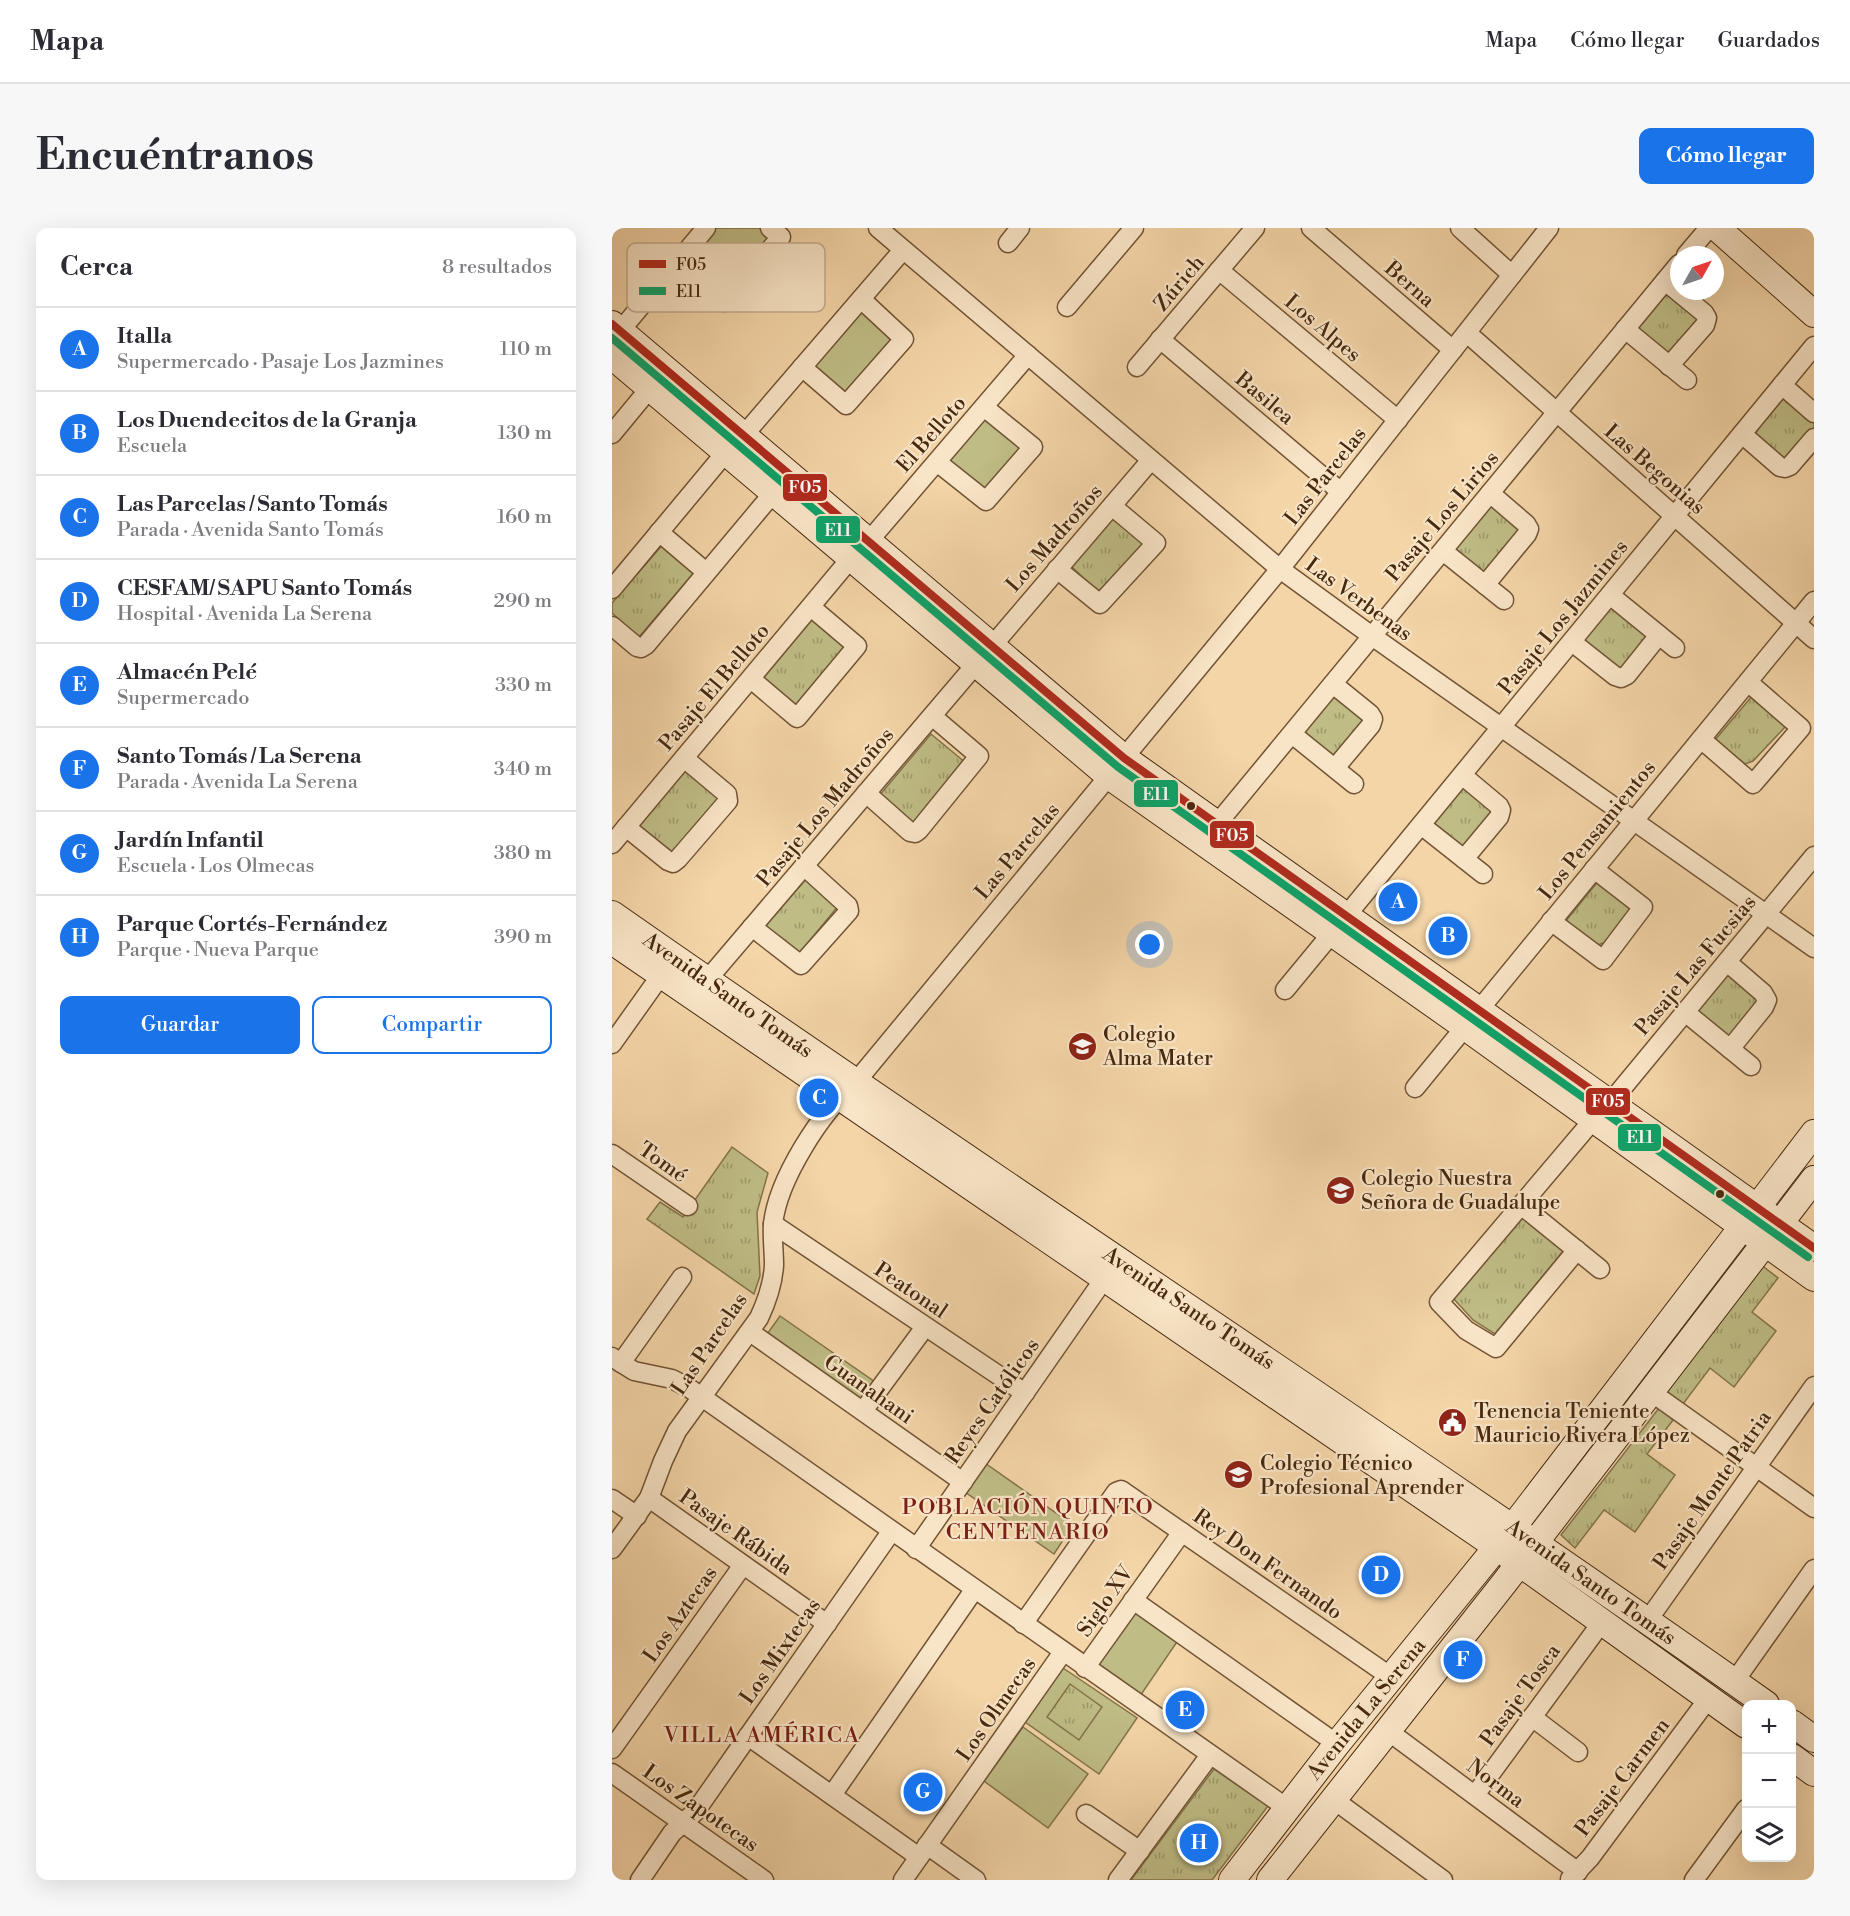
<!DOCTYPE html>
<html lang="es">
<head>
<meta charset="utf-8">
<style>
	body { margin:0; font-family:"Libre Bodoni",serif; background:#f7f7f7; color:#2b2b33 }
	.controls { position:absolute; right:18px; bottom:18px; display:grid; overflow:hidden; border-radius:12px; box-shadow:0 6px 24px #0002 }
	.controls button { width:54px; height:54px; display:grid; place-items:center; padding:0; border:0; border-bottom:2px solid #e1e1e2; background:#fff; color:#2b2b33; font:30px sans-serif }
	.compass { position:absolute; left:1058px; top:18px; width:54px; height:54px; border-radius:50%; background:#fff; box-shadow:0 6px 24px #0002; rotate:50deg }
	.you { position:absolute; left:538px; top:717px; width:21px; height:21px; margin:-15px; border:4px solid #fff; border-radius:50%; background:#1a73e8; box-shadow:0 0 0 9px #1a73e833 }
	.badge { display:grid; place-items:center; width:39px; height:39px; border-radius:50%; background:#1a73e8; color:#fff; font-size:20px; font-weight:700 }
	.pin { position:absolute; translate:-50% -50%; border:3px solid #fff; box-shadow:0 2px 6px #0006 }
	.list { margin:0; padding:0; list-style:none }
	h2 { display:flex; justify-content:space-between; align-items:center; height:78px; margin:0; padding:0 24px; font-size:26px }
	h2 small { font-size:20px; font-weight:400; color:#7c7c81 }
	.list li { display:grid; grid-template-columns:39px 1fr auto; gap:18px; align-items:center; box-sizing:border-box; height:84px; padding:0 24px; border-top:2px solid #e1e1e2 }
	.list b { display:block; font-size:22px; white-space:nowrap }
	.list p { margin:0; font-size:20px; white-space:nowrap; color:#7c7c81 }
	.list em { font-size:20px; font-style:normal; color:#7c7c81 }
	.actions { display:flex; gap:12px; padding:18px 24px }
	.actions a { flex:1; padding:14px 0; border:2px solid #1a73e8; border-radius:12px; text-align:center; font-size:21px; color:#1a73e8 }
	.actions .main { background:#1a73e8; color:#fff }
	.icon { flex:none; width:33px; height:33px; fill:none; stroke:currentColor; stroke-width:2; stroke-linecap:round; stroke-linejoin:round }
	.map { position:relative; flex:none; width:1202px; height:1652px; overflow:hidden; border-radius:12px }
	header { display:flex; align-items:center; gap:36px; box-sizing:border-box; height:84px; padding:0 30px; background:#fff; border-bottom:2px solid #e1e1e2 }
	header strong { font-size:28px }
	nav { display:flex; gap:33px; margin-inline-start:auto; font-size:21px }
	.intro { display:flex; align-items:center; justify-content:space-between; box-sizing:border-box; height:144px; padding:0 36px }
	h1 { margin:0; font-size:42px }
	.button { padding:15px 27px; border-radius:12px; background:#1a73e8; color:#fff; font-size:21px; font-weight:700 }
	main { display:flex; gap:36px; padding:0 36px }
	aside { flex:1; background:#fff; border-radius:12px; box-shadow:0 6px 24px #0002 }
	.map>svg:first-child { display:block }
	.grass { fill:#bfbc85; stroke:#83724a; stroke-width:1.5 }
	.park { fill:url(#park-tufts); stroke:#83724a; stroke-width:1.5 }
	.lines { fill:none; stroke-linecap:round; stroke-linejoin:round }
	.street-casing { stroke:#725435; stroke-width:21 }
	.secondary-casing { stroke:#47290f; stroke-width:28 }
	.street { stroke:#f8e4c6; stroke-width:18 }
	.secondary { stroke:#f8e4c6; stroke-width:26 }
	.bus-1-casing { stroke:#f8e4c6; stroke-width:12 }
	.bus-2-casing { stroke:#f8e4c6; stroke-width:12 }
	.bus-1 { stroke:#af2b1e; stroke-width:8 }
	.bus-2 { stroke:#0ea369; stroke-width:8 }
	.bus-dot { fill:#47290f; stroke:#f8e4c6; stroke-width:2 }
	.labels { text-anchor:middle; stroke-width:4.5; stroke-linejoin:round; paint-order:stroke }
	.street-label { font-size:21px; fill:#47290f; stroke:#f8e4c6 }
	.poi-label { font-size:21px; fill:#47290f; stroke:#f8e4c6; text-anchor:start }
	.neighbourhood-label { font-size:22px; letter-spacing:1.5px; fill:#7a1f14; stroke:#f8e4c6 }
	.key { fill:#f8e4c6; stroke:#c3ac8f; stroke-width:1.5 }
	.key-label { font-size:16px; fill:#47290f }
	.line-badge { stroke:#f8e4c6; stroke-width:2 }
	.badge-label { font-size:16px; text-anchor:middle; font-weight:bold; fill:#fff }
</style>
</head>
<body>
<header>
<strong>Mapa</strong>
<nav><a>Mapa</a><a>Cómo llegar</a><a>Guardados</a></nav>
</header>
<div class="intro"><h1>Encuéntranos</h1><a class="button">Cómo llegar</a></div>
<main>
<aside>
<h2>Cerca<small>8 resultados</small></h2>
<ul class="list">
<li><span class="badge">A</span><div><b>Italla</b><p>Supermercado · Pasaje Los Jazmines</p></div><em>110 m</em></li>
<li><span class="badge">B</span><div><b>Los Duendecitos de la Granja</b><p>Escuela</p></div><em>130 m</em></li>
<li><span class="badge">C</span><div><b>Las Parcelas / Santo Tomás</b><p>Parada · Avenida Santo Tomás</p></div><em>160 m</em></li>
<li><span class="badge">D</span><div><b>CESFAM/ SAPU Santo Tomás</b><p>Hospital · Avenida La Serena</p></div><em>290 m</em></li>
<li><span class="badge">E</span><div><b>Almacén Pelé</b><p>Supermercado</p></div><em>330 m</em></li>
<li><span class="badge">F</span><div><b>Santo Tomás / La Serena</b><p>Parada · Avenida La Serena</p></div><em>340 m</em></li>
<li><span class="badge">G</span><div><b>Jardín Infantil</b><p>Escuela · Los Olmecas</p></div><em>380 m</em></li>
<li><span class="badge">H</span><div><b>Parque Cortés-Fernández</b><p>Parque · Nueva Parque</p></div><em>390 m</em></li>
</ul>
<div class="actions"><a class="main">Guardar</a><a>Compartir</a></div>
</aside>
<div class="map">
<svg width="1202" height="1652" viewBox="0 0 1202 1652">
	<defs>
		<pattern id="park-tufts" width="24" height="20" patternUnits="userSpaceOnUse" patternTransform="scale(1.5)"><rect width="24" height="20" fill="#bfbc85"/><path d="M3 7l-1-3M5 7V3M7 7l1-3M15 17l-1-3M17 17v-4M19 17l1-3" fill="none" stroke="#9d996b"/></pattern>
	</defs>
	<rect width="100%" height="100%" fill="#f4d5a8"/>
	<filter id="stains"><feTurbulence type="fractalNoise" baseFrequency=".00333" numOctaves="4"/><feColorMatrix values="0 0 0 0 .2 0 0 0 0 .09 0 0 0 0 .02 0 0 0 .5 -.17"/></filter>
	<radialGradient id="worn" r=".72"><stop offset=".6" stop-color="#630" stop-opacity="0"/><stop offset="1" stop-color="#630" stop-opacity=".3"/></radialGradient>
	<g class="grass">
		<polygon points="101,0 147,0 160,11 113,66 73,33"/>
		<polygon points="247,76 285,109 235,168 196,135"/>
		<polygon points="374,185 413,219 372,267 332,232"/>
		<polygon points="168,1088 263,1154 248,1176 153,1109"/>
		<polygon points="373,1235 461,1297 442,1326 353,1264"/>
		<polygon points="525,1381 567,1411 526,1471 483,1442"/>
		<polygon points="451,1440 525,1490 487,1546 413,1494"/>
		<polygon points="411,1499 476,1546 436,1600 372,1553"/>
	</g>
	<g class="park">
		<polygon points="1058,61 1089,94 1060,128 1023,98"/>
		<polygon points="1170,167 1202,189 1202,204 1176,234 1139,208"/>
		<polygon points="883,272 912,298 871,345 841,323"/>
		<polygon points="496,285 538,313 487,365 459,338"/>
		<polygon points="53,314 85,341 27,409 0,385 0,375"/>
		<polygon points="998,376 1036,402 1038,414 1012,444 966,415"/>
		<polygon points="196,386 235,419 183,479 145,447"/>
		<polygon points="727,466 755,489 720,530 690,502 719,468"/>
		<polygon points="1140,468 1174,498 1141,533 1133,536 1103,512"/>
		<polygon points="319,506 354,535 302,597 267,568"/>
		<polygon points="70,537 111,572 63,629 22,594"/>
		<polygon points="848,556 884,580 855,621 819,599"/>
		<polygon points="195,650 227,677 184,729 151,701"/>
		<polygon points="988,651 1016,672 1018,681 994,714 983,718 953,694"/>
		<polygon points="1114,744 1150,769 1121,812 1081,784"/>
		<polygon points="120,919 156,945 145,984 148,1048 142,1066 35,991 48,974 71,989"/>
		<polygon points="910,987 952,1022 883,1106 861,1092 841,1070"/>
		<polygon points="1148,1036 1166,1050 1140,1084 1164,1103 1122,1159 1098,1140 1071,1176 1053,1162"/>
		<polygon points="1047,1180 1061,1192 1035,1226 1063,1247 1023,1304 992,1282 963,1320 949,1307"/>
		<polygon points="458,1456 490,1479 467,1512 435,1489"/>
		<polygon points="602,1541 656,1578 600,1652 519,1652"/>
	</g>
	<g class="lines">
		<defs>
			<g id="street">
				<polyline points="266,0 668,341 760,408 1202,720"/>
				<polyline points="699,0 841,122"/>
				<polyline points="848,0 900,47"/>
				<polyline points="396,15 408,0"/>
				<polyline points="1074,27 1097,0"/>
				<polyline points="65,34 112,74 169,9 158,0"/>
				<polyline points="607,42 786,192"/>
				<polyline points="1053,53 1092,85 1095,90 1093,97 1057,138"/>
				<polyline points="455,79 522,0"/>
				<polyline points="1013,101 1075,152"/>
				<polyline points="8,103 94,0"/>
				<polyline points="855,105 1202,411"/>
				<polyline points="548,111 729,264"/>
				<polyline points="190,139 234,177 292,111 249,71"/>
				<polyline points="525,139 643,0"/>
				<polyline points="1170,157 1202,185"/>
				<polyline points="0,206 38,160"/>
				<polyline points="1130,206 1168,239 1173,240 1178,238 1202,210"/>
				<polyline points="131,208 291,22"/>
				<polyline points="325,234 374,273 421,219 372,179"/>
				<polyline points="47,304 94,344"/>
				<polyline points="256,314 416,127"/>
				<polyline points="831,323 892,372"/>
				<polyline points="445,341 488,376 544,315 500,278"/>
				<polyline points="873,357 915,306 917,301 914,296 878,265"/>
				<polyline points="0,361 114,224"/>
				<polyline points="998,367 1063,420"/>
				<polyline points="0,398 25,419 29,420 34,417 162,264"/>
				<polyline points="960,414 1003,448 1009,450 1015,447 1047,407"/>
				<polyline points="380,418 539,232"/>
				<polyline points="139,451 185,490 245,418 199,379"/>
				<polyline points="721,456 758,486 761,491 759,497 723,540"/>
				<polyline points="680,506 742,556"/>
				<polyline points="1089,511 1141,556 1189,500 1136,454"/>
				<polyline points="850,547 887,578 889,582 887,589 852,631"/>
				<polyline points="254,565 298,604 303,605 307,602 367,528 320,488"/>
				<polyline points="605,596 1067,36"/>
				<polyline points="809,597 871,646"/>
				<polyline points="14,599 56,633 61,635 66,631 116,573 115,566 72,530"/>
				<polyline points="0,616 239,330"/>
				<polyline points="734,688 1202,118"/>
				<polyline points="939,693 991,732 1031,679 982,641"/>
				<polyline points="140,699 189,737 237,683 236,678 192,638"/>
				<polyline points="1115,734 1151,765 1155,772 1152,779 1118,821"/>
				<polyline points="95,752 364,436"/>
				<polyline points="673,762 720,705"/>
				<polyline points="1073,784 1139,838"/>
				<polyline points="0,816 49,747"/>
				<polyline points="803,860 1202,373"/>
				<polyline points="998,875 1202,628"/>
				<polyline points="0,926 76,978"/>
				<polyline points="909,977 988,1041"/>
				<polyline points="161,996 413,1165"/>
				<polyline points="965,1022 884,1120 854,1102 827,1074 981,892"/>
				<polyline points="138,1104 351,1254"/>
				<polyline points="0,1129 22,1143 60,1151 77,1160 675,1580"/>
				<polyline points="9,1135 70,1049"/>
				<polyline points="1039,1164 1202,1280"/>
				<polyline points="251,1183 313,1099"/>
				<polyline points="37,1270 215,1396"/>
				<polyline points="0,1271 25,1288"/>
				<path d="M0,1321L37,1270L51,1233L65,1203L147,1090C155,1073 161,1056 162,1037C162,1023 160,1009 161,996C166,951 209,884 243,855L668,341L937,0"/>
				<polyline points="304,1321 492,1051"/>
				<polyline points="521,1372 725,1516"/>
				<polyline points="1036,1392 1202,1158"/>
				<polyline points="411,1396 504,1264 509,1262 779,1449"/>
				<polyline points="473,1440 570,1304"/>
				<polyline points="1122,1454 1202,1341"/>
				<polyline points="920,1489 966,1524"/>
				<polyline points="776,1503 966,1644"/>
				<polyline points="136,1508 307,1629"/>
				<polyline points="0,1521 131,1337"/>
				<polyline points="0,1545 152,1652"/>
				<polyline points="220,1567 362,1362"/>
				<polyline points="863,1567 990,1394"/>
				<polyline points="721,1571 831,1652"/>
				<polyline points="474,1586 528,1623"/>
				<polyline points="315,1617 364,1652"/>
				<polyline points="958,1651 978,1630 1096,1471"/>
				<polyline points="28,1652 60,1605 83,1584 279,1304"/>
				<polyline points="291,1652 451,1424"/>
				<polyline points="506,1652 598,1527"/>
				<polyline points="1082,1652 1134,1581"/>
			</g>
			<g id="secondary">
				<polyline points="1105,0 1202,86"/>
				<polyline points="0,96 512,530 1202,1020"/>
				<polyline points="0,128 497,548 852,798 1202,1050"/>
				<path d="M0,686C382,953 773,1207 1154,1476"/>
				<polyline points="0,713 885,1319 1134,1497"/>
				<polyline points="1180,1495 1202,1511"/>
				<polyline points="1180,1529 1202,1545"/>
				<polyline points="620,1652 725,1516 901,1299 1202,905"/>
				<polyline points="658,1652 893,1354 1202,951"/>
			</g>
		</defs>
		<use href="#street" class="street-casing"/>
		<use href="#secondary" class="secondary-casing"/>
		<use href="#street" class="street"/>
		<use href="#secondary" class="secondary"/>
		<defs>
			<polyline id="bus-1" points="0,96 512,530 1202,1020"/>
			<polyline id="bus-2" points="0,110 506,539 1196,1029"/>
		</defs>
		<use href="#bus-1" class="bus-1-casing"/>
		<use href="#bus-2" class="bus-2-casing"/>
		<use href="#bus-1" class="bus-1"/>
		<use href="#bus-2" class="bus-2"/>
	</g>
	<defs>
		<symbol id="school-disc" viewBox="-11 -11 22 22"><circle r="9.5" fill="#8f2418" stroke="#f8e4c6"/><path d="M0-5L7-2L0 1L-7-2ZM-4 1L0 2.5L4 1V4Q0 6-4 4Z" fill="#fff"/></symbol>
		<symbol id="civic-disc" viewBox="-11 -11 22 22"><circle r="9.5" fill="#8f2418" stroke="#f8e4c6"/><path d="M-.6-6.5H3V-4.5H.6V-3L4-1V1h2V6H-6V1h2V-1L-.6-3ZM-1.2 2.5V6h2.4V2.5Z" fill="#fff"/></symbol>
	</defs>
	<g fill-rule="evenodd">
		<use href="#school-disc" x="454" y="802" width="33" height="33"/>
		<use href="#school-disc" x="712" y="946" width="33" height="33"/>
		<use href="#civic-disc" x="824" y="1178" width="33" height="33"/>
		<use href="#school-disc" x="610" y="1230" width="33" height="33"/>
	</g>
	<g class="bus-dot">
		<circle cx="579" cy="578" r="5"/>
		<circle cx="1108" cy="966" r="5"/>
	</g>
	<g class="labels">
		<g class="street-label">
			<text transform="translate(567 55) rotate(-50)" y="7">Zúrich</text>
			<text transform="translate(798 56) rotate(41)" y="7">Berna</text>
			<text transform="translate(711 100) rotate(40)" y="7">Los Alpes</text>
			<text transform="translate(653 170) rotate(40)" y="7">Basilea</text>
			<text transform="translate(319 206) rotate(-49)" y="7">El Belloto</text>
			<text transform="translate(1043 241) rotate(41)" y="7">Las Begonias</text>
			<text transform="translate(713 248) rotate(-52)" y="7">Las Parcelas</text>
			<text transform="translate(830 288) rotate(-50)" y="7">Pasaje Los Lirios</text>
			<text transform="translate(442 310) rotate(-49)" y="7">Los Madroños</text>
			<text transform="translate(747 371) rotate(36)" y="7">Las Verbenas</text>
			<text transform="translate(951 389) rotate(-51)" y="7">Pasaje Los Jazmines</text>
			<text transform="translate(102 459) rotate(-50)" y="7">Pasaje El Belloto</text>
			<text transform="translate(213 579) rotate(-50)" y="7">Pasaje Los Madroños</text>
			<text transform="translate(985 602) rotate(-51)" y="7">Los Pensamientos</text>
			<text transform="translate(405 623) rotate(-50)" y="7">Las Parcelas</text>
			<text transform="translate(1083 737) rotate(-50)" y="7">Pasaje Las Fucsias</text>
			<text transform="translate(116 767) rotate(35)" y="7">Avenida Santo Tomás</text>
			<text transform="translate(51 934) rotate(35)" y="7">Tomé</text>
			<text transform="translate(299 1062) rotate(34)" y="7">Peatonal</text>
			<text transform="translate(577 1080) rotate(34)" y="7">Avenida Santo Tomás</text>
			<text transform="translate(97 1116) rotate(-56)" y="7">Las Parcelas</text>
			<text transform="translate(257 1161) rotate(35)" y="7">Guanahani</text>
			<text transform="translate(380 1173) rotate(-55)" y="7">Reyes Católicos</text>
			<text transform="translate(1100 1262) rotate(-55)" y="7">Pasaje Monte Patria</text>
			<text transform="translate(124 1304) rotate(35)" y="7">Pasaje Rábida</text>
			<text transform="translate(656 1336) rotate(35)" y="7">Rey Don Fernando</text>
			<text transform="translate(979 1354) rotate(35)" y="7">Avenida Santo Tomás</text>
			<text transform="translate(493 1373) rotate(-55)" y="7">Siglo XV</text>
			<text transform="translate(68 1386) rotate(-55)" y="7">Los Aztecas</text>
			<text transform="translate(168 1423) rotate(-55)" y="7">Los Mixtecas</text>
			<text transform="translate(908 1467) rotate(-54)" y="7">Pasaje Tosca</text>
			<text transform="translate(384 1481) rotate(-55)" y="7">Los Olmecas</text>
			<text transform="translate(754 1481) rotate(-51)" y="7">Avenida La Serena</text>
			<text transform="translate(1010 1549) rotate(-53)" y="7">Pasaje Carmen</text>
			<text transform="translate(884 1555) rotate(37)" y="7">Norma</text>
			<text transform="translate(89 1580) rotate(35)" y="7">Los Zapotecas</text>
		</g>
		<g class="poi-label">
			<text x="491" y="813">Colegio<tspan x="491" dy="24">Alma Mater</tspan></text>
			<text x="749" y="957">Colegio Nuestra<tspan x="749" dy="24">Señora de Guadalupe</tspan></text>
			<text x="862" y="1190">Tenencia Teniente<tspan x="862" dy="24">Mauricio Rivera López</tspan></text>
			<text x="648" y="1242">Colegio Técnico<tspan x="648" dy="24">Profesional Aprender</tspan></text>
		</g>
		<g class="neighbourhood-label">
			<text x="416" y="1286">POBLACIÓN QUINTO<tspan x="416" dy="25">CENTENARIO</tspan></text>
			<text x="150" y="1514">VILLA AMÉRICA</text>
		</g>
	</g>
	<rect x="15" y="15" width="198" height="69" rx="9" class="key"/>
	<rect x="27" y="32" width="27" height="8" fill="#af2b1e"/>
	<rect x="27" y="59" width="27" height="8" fill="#0ea369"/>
	<g class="key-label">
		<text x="64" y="42">F05</text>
		<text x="64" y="69">E11</text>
	</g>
	<g class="line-badge">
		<rect x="170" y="245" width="46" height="29" rx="6" fill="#af2b1e"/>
		<rect x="203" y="287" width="46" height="29" rx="6" fill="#0ea369"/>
		<rect x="521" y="551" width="46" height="29" rx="6" fill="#0ea369"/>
		<rect x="597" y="592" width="46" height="29" rx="6" fill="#af2b1e"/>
		<rect x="973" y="859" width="46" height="29" rx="6" fill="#af2b1e"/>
		<rect x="1005" y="895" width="45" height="29" rx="6" fill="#0ea369"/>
	</g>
	<g class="badge-label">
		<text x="193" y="265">F05</text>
		<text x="226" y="308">E11</text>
		<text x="544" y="572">E11</text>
		<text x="620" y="613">F05</text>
		<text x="996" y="879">F05</text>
		<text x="1028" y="915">E11</text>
	</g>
	<rect width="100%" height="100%" filter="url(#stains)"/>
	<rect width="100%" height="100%" fill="url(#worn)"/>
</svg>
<div class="controls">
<button>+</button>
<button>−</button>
<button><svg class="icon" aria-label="layers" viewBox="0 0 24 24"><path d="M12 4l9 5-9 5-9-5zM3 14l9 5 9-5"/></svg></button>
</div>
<svg class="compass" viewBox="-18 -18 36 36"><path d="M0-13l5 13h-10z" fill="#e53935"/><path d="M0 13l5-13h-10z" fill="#7c7c81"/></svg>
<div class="you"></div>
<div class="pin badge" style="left:786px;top:674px">A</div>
<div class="pin badge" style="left:836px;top:708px">B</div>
<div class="pin badge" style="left:207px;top:870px">C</div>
<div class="pin badge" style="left:769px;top:1347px">D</div>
<div class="pin badge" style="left:573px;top:1482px">E</div>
<div class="pin badge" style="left:851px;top:1432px">F</div>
<div class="pin badge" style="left:311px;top:1564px">G</div>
<div class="pin badge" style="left:587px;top:1615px">H</div>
</div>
</main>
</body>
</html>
